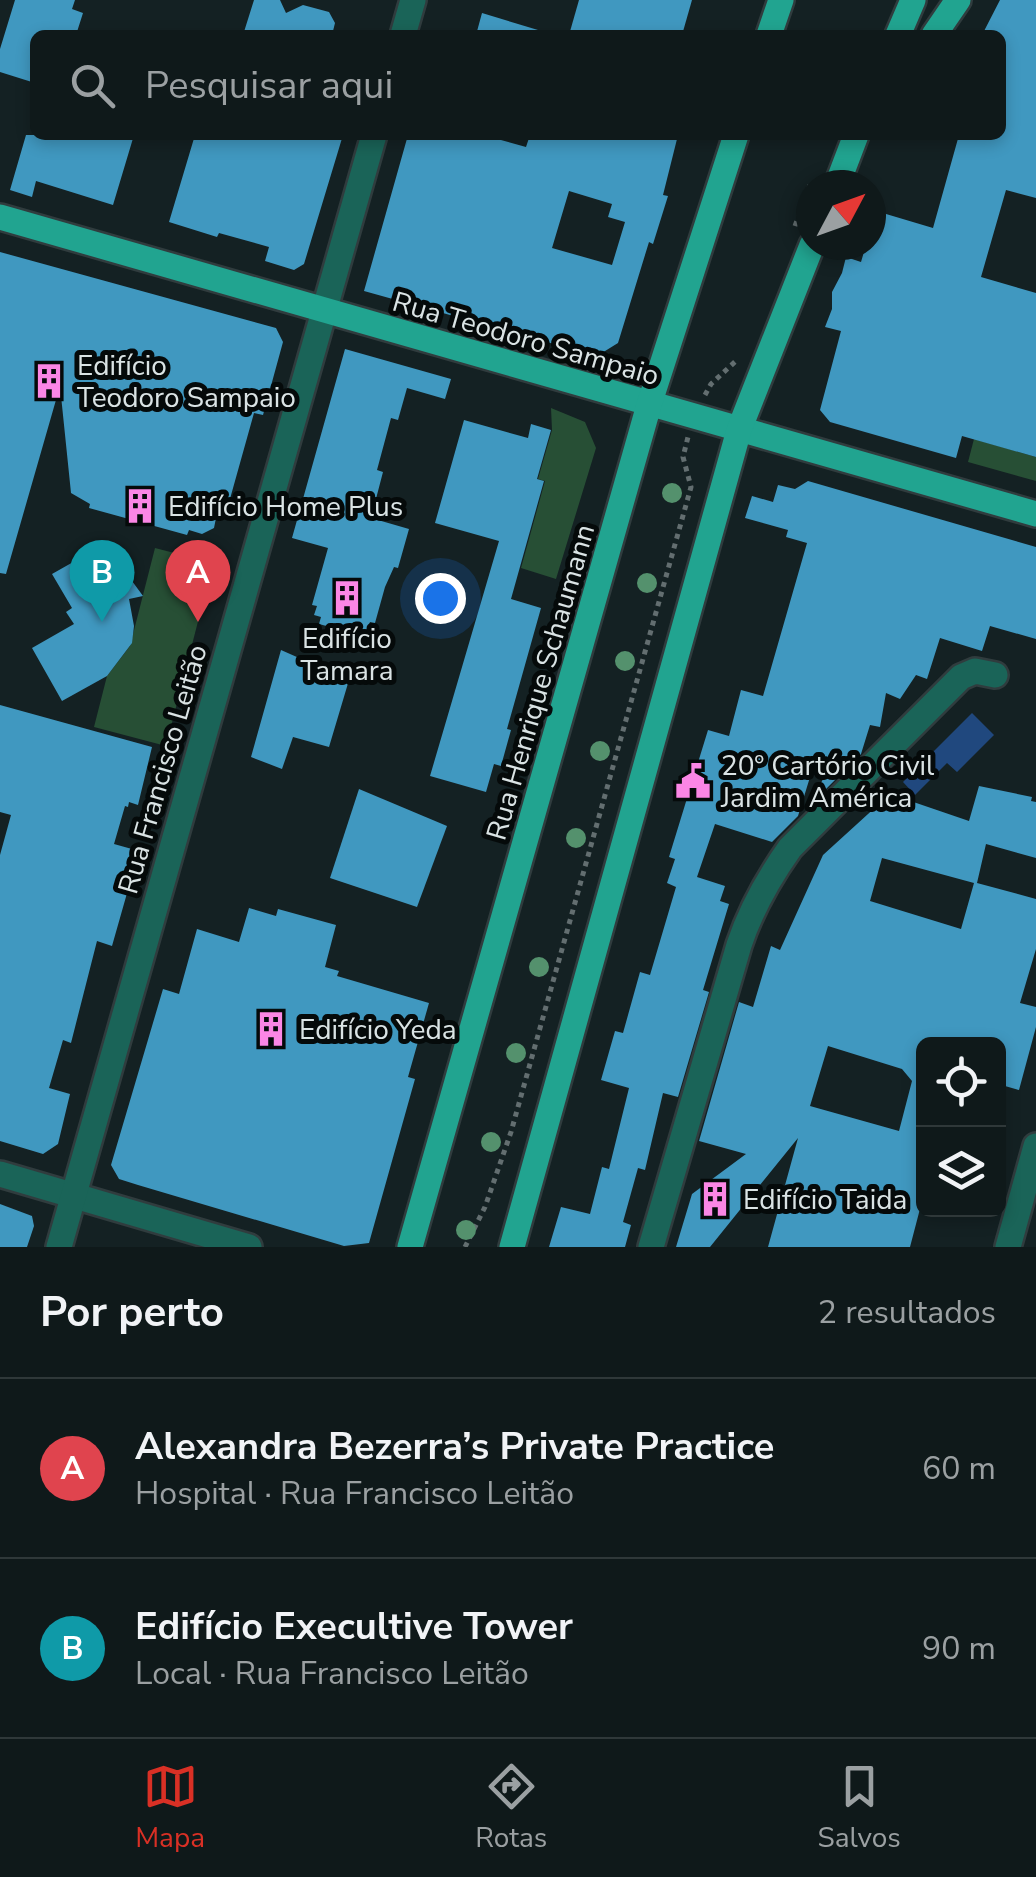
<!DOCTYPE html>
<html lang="pt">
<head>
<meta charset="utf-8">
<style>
	body { margin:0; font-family:"Nunito Sans",sans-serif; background:#182223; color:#f1f3f6 }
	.controls { position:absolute; right:30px; bottom:30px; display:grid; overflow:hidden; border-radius:15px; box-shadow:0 5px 15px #0003 }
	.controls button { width:90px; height:90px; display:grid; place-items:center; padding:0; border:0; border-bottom:2px solid #2f3839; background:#0f191a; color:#f1f3f6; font:50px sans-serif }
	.compass { position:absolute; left:796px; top:170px; width:90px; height:90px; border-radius:50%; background:#0f191a; box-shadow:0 5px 15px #0003; rotate:49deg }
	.you { position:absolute; left:440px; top:598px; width:35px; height:35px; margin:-25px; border:8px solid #fff; border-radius:50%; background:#1a73e8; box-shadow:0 0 0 15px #1a73e833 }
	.badge { display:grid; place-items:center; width:65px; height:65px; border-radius:50%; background:#d93025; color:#fff; font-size:32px; font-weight:700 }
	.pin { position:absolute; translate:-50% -82px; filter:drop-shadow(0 2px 5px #0008) }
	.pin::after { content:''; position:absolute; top:52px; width:35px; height:30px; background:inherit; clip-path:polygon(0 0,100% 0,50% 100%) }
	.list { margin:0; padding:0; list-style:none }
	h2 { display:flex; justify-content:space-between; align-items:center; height:130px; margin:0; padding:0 40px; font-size:42px }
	h2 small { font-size:32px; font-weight:400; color:#9ba0a2 }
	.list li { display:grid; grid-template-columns:65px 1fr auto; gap:30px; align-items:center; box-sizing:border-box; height:180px; padding:0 40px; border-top:2px solid #2f3839 }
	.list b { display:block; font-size:38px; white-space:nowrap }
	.list p { margin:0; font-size:32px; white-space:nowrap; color:#9ba0a2 }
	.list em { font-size:32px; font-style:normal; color:#9ba0a2 }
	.icon { flex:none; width:55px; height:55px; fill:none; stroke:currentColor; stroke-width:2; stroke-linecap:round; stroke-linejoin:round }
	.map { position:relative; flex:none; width:1036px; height:1247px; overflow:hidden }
	.search { position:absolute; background:#0f191a; box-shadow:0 5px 15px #0003; left:30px; right:30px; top:30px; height:110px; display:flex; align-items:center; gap:25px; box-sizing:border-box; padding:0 35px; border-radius:15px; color:#9ba0a2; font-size:38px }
	.sheet { height:490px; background:#0f191a }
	nav { display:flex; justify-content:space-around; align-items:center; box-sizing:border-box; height:140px; border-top:2px solid #2f3839; background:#0f191a; font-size:28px; color:#9ba0a2 }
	nav a { display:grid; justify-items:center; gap:5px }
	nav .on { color:#d93025 }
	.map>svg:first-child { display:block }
	.green { fill:#274f35 }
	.water { fill:#20487e }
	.building { fill:#4098c0; fill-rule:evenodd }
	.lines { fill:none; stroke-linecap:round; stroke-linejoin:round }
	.minor-casing { stroke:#303c3e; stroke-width:30 }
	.major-casing { stroke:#303c3e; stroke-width:30 }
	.path { stroke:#636e70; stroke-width:5; stroke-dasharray:5 5; stroke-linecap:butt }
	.minor { stroke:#1a6458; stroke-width:25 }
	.major { stroke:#21a490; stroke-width:25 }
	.tree { fill:#54916d }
	.labels { text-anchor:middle; stroke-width:10; stroke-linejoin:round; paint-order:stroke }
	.street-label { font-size:28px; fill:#dae3e4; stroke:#050a0a }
	.poi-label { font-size:28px; fill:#dae3e4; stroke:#050a0a; text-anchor:start }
</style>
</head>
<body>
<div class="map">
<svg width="1036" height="1247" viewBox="0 0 1036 1247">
	<rect width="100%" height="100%" fill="#142123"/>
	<g class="green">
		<polygon points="551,408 585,422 596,448 556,579 521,568 545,481 538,479 552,430"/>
		<polygon points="974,439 1036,457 1036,481 968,462"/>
		<polygon points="155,548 213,563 166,746 94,727 107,676 130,646"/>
	</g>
	<polygon class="water" points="972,713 994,735 957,772 947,763 915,795 903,782"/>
	<g class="building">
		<polygon points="15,0 75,0 72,9 83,13 76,35 35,35 35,83 0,72 0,49"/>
		<polygon points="254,0 280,0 286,13 303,5 329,12 335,23 332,35 243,35"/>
		<polygon points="579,0 692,0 682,35 569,35"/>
		<polygon points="1000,0 1036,0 1036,198 1006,190 981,277 1036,293 1036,457 962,436 956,458 830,422 820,410 841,331 825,327 832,309 832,292 842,273 846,257 861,262 866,245 871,245 876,211 933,228 959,135 1001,135 1001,35 982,35"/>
		<polygon points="482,13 538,30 537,35 476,35"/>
		<polygon points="26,135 134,135 113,205 36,181 32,197 10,190"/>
		<polygon points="195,135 343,135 304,264 294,270 265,261 269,247 219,233 217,237 169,222"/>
		<path d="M408,135H483L526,147L530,135H678L663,195L668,196L653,244L649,242L618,343L597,356L364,291ZM569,191L612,204L608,217L625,222L612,265L552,248Z"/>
		<polygon points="0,252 276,328 283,342 263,415 254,413 228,506 219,503 214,528 202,534 189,530 187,535 89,508 90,504 71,493 60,386 6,574 0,573"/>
		<polygon points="345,349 451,379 445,399 407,388 398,420 391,418 377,470 383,472 371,518 409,529 398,568 394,567 385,587 375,623 370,622 367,630 362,629 360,635 319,624 321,617 314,615 317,606 312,605 328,548 292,538"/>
		<polygon points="464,420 528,438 531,424 551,430 537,479 544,481 511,599 541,608 507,729 511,730 501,766 494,764 486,792 430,776 499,541 435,523"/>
		<polygon points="808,481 1036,547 1036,639 990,626 982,651 940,638 927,679 916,675 900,699 886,693 880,727 870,725 861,754 818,797 815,795 830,765 815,761 798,816 772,842 715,824 697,877 725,886 720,901 729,904 703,990 709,992 678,1097 663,1093 645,1170 638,1168 623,1222 631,1225 625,1247 549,1247 561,1207 590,1214 602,1167 609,1169 629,1088 601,1080 615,1031 623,1033 640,972 650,975 676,887 667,883 675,859 669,857 708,730 729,736 741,690 763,696 807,543 786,537 788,530 745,518 752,496 773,502 778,485 795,489"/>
		<polygon points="105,544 143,596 129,599 134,626 132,643 107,676 62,701 32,648 74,624 66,612 72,608 52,574"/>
		<polygon points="281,650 349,680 329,747 293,737 282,769 251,757"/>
		<polygon points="0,705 152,747 138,805 129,802 128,807 125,806 114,844 139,851 112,946 97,941 71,1043 63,1040 49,1088 70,1094 58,1144 43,1154 0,1141 0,855 11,815 0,812"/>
		<path d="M979,786L1032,797L1031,801L1036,802V858L986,844L977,883L1036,899V949L1020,1003L1036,1007V1027L1019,1090L998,1084V1044H924V1206L921,1205L910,1247H768L798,1138L710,1247H676L692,1194L746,1154L699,1141L739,1002L753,1007L771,946L780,950L823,855L890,794L969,821ZM882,858L974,883L961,929L870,901ZM828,1046L902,1069L912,1081L899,1131L810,1106Z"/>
		<polygon points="359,789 447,826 417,907 330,878"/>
		<polygon points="249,908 276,916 278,909 336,925 325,967 339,971 337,976 429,1003 408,1077 415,1079 369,1243 344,1246 138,1185 119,1179 111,1165 163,989 179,994 197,929 239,942"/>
		<polygon points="0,1204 32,1216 34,1226 27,1247 0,1247"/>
	</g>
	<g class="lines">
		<defs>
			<g id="minor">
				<polyline points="403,35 413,0"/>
				<polyline points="0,1174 249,1247"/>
				<polyline points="59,1247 374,135"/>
				<path d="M651,1247L739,945C751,909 768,879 790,848L961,677L975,671L995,675"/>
				<polyline points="1008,1247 1036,1146"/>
			</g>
			<g id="major">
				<polyline points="769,35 781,0"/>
				<polyline points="898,35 913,0"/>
				<polyline points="934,35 958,0"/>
				<polyline points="837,185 856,135"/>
				<polyline points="0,217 1036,514"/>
				<polyline points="410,1247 649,405 736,135"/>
				<polyline points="512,1247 739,430 812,245"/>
			</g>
		</defs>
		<use href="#minor" class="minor-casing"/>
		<use href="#major" class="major-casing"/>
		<g class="path">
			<polyline points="795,226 810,185"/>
			<polyline points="705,395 711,384 738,359"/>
			<polyline points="465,1247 485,1207 511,1132 691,487 683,457 688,437"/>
		</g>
		<use href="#minor" class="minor"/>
		<use href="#major" class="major"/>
	</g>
	<g class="tree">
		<circle cx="672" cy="493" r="10"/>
		<circle cx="647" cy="583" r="10"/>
		<circle cx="625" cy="661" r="10"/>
		<circle cx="600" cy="751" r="10"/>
		<circle cx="576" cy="838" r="10"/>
		<circle cx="539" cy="967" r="10"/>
		<circle cx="516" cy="1053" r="10"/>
		<circle cx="491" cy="1142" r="10"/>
		<circle cx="466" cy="1230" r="10"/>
	</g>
	<defs>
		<symbol id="building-bare" viewBox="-9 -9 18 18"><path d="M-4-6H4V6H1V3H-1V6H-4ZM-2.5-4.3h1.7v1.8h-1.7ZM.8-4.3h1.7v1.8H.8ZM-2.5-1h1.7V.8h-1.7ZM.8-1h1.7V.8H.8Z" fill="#fb86e5" stroke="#050a0a" stroke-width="2.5" paint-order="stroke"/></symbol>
		<symbol id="civic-bare" viewBox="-9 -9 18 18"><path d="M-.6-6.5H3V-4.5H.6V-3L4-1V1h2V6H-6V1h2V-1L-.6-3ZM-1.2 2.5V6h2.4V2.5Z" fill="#fb86e5" stroke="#050a0a" stroke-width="2.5" paint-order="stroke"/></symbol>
	</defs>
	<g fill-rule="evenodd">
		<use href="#building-bare" x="24" y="356" width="50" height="50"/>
		<use href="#building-bare" x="115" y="481" width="50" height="50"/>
		<use href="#building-bare" x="322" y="573" width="50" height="50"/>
		<use href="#civic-bare" x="668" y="756" width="50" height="50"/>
		<use href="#building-bare" x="246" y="1004" width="50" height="50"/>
		<use href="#building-bare" x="690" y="1174" width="50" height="50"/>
	</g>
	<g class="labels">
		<g class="street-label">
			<text transform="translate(526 338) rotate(16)" y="10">Rua Teodoro Sampaio</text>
			<text transform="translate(540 682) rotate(-74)" y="10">Rua Henrique Schaumann</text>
			<text transform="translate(162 769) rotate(-74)" y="10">Rua Francisco Leitão</text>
		</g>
		<g class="poi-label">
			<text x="77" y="375">Edifício<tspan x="77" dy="32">Teodoro Sampaio</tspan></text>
			<text x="168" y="516">Edifício Home Plus</text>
			<text x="347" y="648" text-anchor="middle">Edifício<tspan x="347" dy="32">Tamara</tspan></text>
			<text x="721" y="775">20º Cartório Civil<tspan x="721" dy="32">Jardim América</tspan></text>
			<text x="299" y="1039">Edifício Yeda</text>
			<text x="743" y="1209">Edifício Taida</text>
		</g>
	</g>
</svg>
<div class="controls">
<button><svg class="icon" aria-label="locate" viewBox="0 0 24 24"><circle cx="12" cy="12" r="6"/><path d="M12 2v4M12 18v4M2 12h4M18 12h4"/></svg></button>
<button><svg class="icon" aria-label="layers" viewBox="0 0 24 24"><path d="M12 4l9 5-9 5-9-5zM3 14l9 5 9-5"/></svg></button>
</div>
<svg class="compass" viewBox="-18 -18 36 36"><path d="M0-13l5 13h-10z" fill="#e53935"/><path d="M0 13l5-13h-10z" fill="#9ba0a2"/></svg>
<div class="you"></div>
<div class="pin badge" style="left:198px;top:622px;background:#e0444e">A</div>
<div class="pin badge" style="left:102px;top:622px;background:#0f9aa8">B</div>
<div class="search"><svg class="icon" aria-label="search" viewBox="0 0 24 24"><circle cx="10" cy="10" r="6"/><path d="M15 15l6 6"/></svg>Pesquisar aqui</div>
</div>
<section class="sheet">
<h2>Por perto<small>2 resultados</small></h2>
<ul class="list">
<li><span class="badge" style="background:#e0444e">A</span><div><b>Alexandra Bezerra’s Private Practice</b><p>Hospital · Rua Francisco Leitão</p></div><em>60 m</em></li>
<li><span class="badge" style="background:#0f9aa8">B</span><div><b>Edifício Execultive Tower</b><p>Local · Rua Francisco Leitão</p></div><em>90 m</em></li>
</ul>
</section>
<nav>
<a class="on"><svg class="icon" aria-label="map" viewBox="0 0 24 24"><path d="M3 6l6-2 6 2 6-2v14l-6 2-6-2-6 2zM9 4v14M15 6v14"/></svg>Mapa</a>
<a><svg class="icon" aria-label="directions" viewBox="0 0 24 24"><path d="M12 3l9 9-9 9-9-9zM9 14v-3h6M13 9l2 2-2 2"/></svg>Rotas</a>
<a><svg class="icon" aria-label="saved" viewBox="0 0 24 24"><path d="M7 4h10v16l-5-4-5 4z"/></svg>Salvos</a>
</nav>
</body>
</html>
